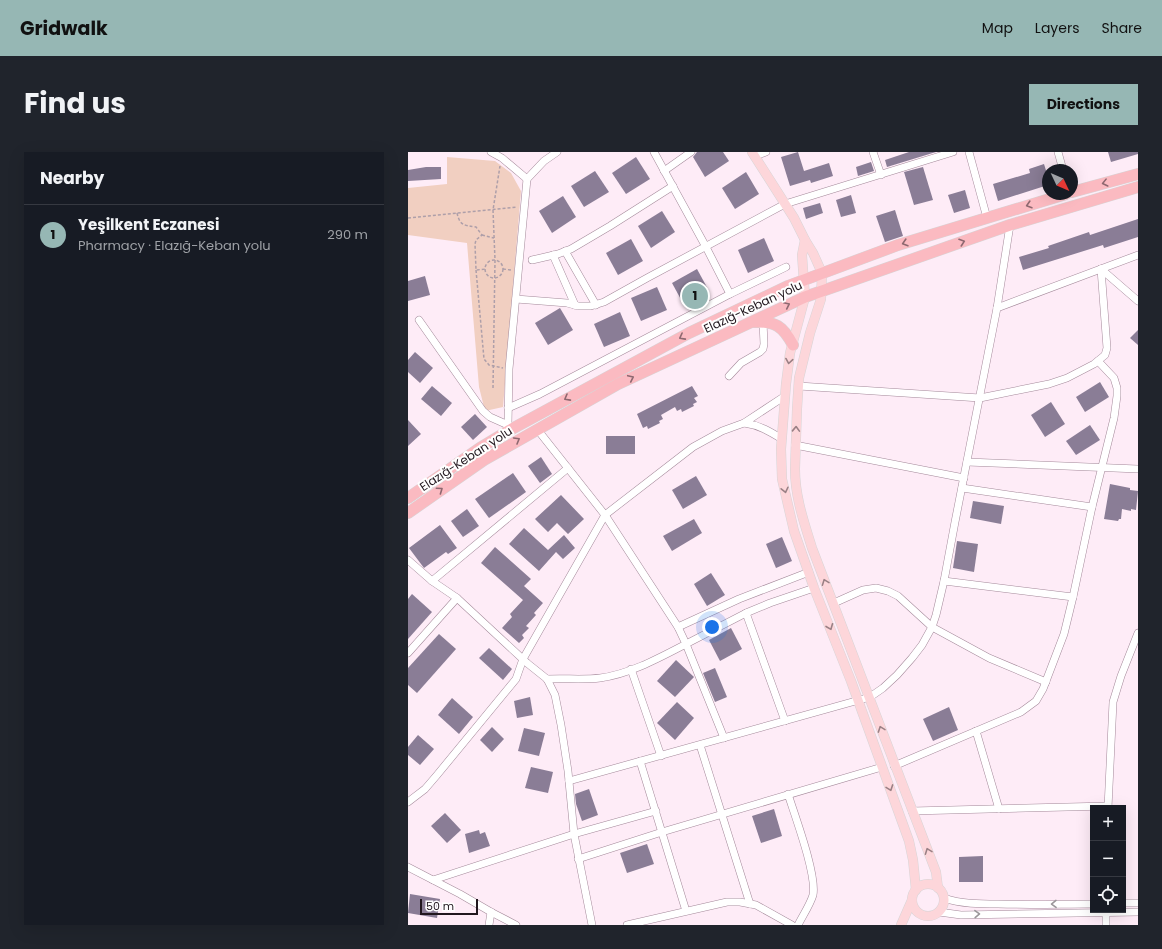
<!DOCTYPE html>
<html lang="en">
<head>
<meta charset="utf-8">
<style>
	body { margin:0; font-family:Poppins,sans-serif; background:#20242c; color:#f1f3f6 }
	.controls { position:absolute; right:12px; bottom:12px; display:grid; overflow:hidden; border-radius:0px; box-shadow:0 4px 16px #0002 }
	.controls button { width:36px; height:36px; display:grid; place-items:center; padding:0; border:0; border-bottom:1px solid #363941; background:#171b24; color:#f1f3f6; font:20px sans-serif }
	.compass { position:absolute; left:634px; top:12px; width:36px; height:36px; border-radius:50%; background:#171b24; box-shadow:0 4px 16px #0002; rotate:134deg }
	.scale { position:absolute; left:12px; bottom:10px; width:58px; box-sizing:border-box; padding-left:4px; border:2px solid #21171e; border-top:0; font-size:11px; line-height:14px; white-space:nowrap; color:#21171e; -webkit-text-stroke:3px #fff; paint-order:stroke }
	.you { position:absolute; left:304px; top:475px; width:14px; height:14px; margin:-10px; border:3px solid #fff; border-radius:50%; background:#1a73e8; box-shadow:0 0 0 6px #1a73e833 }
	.badge { display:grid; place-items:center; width:26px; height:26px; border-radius:50%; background:#96b7b4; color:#111; font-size:13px; font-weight:700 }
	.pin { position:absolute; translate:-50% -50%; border:2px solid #fff; box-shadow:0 1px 4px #0006 }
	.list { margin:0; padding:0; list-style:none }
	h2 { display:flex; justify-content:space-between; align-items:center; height:52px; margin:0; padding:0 16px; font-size:17px }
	h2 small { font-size:13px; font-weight:400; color:#9ea1a6 }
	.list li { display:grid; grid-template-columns:26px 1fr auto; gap:12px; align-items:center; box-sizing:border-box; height:60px; padding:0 16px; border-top:1px solid #363941 }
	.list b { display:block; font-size:15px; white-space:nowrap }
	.list p { margin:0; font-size:13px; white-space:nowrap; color:#9ea1a6 }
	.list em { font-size:13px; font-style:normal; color:#9ea1a6 }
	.icon { flex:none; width:22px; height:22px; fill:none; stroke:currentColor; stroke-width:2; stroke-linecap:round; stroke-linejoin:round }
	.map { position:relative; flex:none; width:730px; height:773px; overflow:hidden; border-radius:0px }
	header { display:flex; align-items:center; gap:24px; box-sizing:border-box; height:56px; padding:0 20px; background:#96b7b4; color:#111 }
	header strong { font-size:19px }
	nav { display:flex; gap:22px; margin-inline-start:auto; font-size:14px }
	.intro { display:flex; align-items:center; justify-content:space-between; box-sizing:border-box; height:96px; padding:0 24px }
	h1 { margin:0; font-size:28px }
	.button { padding:10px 18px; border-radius:0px; background:#96b7b4; color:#111; font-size:14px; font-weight:700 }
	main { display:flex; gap:24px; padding:0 24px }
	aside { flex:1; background:#171b24; border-radius:0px; box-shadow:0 4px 16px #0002 }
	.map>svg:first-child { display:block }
	.green { fill:#f1cfc1 }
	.building { fill:#8a7d96 }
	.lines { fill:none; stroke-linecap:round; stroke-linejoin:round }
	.minor-casing { stroke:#a4899a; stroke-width:8 }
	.major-casing { stroke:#d7d5d6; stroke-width:10 }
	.highway-casing { stroke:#d7d5d6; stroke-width:12 }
	.path { stroke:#ae9fa9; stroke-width:1.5; stroke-dasharray:3 2; stroke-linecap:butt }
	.minor { stroke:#fff; stroke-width:7 }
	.major { stroke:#fdd6da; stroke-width:9 }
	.highway { stroke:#fbbac1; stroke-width:11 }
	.oneway { stroke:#8e6870 }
	.oneway2 { stroke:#9a8085 }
	.oneway3 { stroke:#9b979a }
	.labels { text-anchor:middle; stroke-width:4; stroke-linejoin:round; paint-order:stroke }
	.street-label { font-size:12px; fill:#21171e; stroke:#fff }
</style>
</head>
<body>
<header>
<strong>Gridwalk</strong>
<nav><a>Map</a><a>Layers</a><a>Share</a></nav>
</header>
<div class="intro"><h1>Find us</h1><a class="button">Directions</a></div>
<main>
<aside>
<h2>Nearby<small></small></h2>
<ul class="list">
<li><span class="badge">1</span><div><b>Yeşilkent Eczanesi</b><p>Pharmacy · Elazığ-Keban yolu</p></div><em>290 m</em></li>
</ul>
</aside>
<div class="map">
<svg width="730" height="773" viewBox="0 0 730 773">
	<rect width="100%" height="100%" fill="#feecf7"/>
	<polygon class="green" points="39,5 87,9 103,21 113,39 95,255 77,259 71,235 59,91 0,83 0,36 39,32"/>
	<g class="building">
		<polygon points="289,0 315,0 321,9 297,25 285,5"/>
		<polygon points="390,0 396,19 421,11 425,24 403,31 402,28 382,34 373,5"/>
		<polygon points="501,0 528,0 479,15 477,8"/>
		<polygon points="700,0 730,0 730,2 703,10"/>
		<polygon points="228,5 242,27 218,42 204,21"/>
		<polygon points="463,10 466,19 450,24 448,15"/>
		<polygon points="636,12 640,25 640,33 590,49 585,32 622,21 621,17"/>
		<polygon points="18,15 33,15 33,27 0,29 0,18"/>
		<polygon points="515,15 525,48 506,53 496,20"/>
		<polygon points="187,19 201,40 176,55 163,34"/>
		<polygon points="338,20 351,42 327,57 314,36"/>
		<polygon points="557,38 562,56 546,61 540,43"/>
		<polygon points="443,43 448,61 433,65 428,48"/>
		<polygon points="155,44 168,65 144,81 131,59"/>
		<polygon points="412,51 415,61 398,67 395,56"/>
		<polygon points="487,58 495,84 477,90 468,64"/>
		<polygon points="254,59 267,80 243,96 230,74"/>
		<polygon points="730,67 730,85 696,96 695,93 615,118 611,105 641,96 640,94 681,80 682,83"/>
		<polygon points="356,86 366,109 340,121 330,98"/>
		<polygon points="223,87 235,109 210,123 198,101"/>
		<polygon points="289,117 301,139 276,153 264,131"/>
		<polygon points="17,124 22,143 0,149 0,129"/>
		<polygon points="249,135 259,158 233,169 223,146"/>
		<polygon points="152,156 165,178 140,193 127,171"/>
		<polygon points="212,160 222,184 196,195 186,172"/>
		<polygon points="730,178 730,193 722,186"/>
		<polygon points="7,200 25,216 12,231 0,220 0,208"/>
		<polygon points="692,230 701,245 677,260 668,245"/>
		<polygon points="24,234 44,251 33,264 13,247"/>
		<polygon points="284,234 290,244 286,246 289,250 285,252 286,254 274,260 273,257 269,259 267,255 253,263 255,267 251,269 252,271 240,277 239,274 235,276 229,262"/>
		<polygon points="643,250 657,272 637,285 623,263"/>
		<polygon points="67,262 79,275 65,288 53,275"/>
		<polygon points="0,268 13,282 0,294"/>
		<polygon points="682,273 692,288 668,303 658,289"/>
		<rect x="198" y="284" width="29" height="18"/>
		<polygon points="133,305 144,322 132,331 120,314"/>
		<polygon points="105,321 118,340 81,366 67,347"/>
		<polygon points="288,324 299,343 275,357 264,338"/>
		<polygon points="702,332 722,336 722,338 730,339 728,358 723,357 723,359 714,357 713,367 711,367 710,369 696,367"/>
		<polygon points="153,343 176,367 160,382 149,371 140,380 127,367"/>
		<polygon points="565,349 596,354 593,372 562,366"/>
		<polygon points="59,357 71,374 55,385 43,369"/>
		<polygon points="286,367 294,381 264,399 255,384"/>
		<polygon points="32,373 49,396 40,402 38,400 16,416 1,396"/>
		<polygon points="116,376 140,398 156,383 167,396 155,407 148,400 131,419 101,392"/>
		<polygon points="374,385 384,409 368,416 358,392"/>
		<polygon points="549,389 570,392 566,420 545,416"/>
		<polygon points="87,395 123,427 116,434 135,451 126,461 128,463 118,474 121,476 114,483 116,486 111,491 94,476 104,465 102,462 115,448 73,411"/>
		<polygon points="303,421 317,443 299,454 286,432"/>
		<polygon points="4,442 24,460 0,487 0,447"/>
		<polygon points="323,476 334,497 312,509 301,488"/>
		<polygon points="31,482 48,497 9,541 0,533 0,516"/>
		<polygon points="81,496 104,517 95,528 71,506"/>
		<polygon points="268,508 286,525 267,545 249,529"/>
		<polygon points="307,516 319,545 307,550 295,521"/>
		<polygon points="122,545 125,563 109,566 106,549"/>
		<polygon points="44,546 65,565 51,582 30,563"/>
		<polygon points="269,550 286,566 267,588 249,571"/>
		<polygon points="541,555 550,578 525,589 515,567"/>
		<polygon points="84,575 96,587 84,600 72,588"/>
		<polygon points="116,576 137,581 131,604 110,599"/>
		<polygon points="10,583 26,597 12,613 0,603 0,595"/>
		<polygon points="123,615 145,620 140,641 117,636"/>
		<polygon points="181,637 190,663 174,669 168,652 167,642"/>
		<polygon points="366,657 374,684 353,691 344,664"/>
		<polygon points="37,661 53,678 39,691 23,674"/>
		<polygon points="71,678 72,682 77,680 82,694 61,701 57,682"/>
		<polygon points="239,692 246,712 219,721 212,701"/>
		<polygon points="575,704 575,730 551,730 551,705"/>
		<polygon points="2,742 32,747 29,766 0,761"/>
	</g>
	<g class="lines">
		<defs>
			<g id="minor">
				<polyline points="83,0 94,6 119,27"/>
				<polyline points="246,0 298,95 322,142"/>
				<polyline points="465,0 473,23"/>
				<polyline points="561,0 579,66"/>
				<polyline points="650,0 655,18"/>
				<polyline points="347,4 358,0"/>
				<polyline points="256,19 283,0"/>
				<polyline points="157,99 188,153"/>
				<polyline points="145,103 167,153"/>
				<polyline points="124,108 150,102 163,97 202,74 265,34"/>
				<polyline points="693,117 730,149"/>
				<polyline points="108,147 159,151 170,154 183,154 196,150 239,126 377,52 545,0"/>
				<polyline points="589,156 730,103"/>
				<polyline points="11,168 75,259 82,265 100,273"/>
				<polyline points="321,224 333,211 352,200 355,197 356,192 355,170"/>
				<polyline points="391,234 572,246 641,232 659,226 686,212 697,203 699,196 693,117"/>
				<polyline points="100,256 132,242 322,142 378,115"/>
				<path d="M129,277L197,363L270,475L278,492C251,506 222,522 192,526C175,528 156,526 139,527"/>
				<polyline points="102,278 100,273 101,217 119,27 136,9 149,0"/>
				<path d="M374,287C361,279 351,273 336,271L377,244"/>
				<polyline points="387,293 556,326"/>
				<polyline points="559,310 730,317"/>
				<polyline points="554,336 684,355"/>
				<polyline points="0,408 24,429 49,446 119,511 139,527 147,543 153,573 160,619 166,682 184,773"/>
				<polyline points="24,429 160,316"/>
				<polyline points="536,429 665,445"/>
				<polyline points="426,451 455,438 468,436 480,439 490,444 524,475 581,506 638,530"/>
				<polyline points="338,461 377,569"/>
				<polyline points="270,475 331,447 401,420"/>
				<polyline points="0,501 49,446"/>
				<polyline points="223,517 253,604"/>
				<polyline points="568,579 591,657"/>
				<polyline points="316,586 278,492 338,461 362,451 406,436"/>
				<polyline points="292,593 342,752"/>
				<polyline points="232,609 278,759"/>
				<polyline points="486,614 613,560 628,549 635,537 656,482 665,445 684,355 706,266 709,244 709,236 706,226 690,209"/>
				<polyline points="161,629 462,545 475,536 489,523 504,506 514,493 524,475 528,463 536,429 547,370 589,156 602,73"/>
				<path d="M380,642C387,664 409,723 405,743C402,753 395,763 390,773"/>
				<polyline points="0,650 17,637 29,623 108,527 115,507 197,363 285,295 314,279 336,271"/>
				<polyline points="700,656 705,550 713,524 730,481"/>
				<polyline points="504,659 700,654"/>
				<polyline points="170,707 254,680 474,615"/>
				<polyline points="0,715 25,728 166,682 248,659"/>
				<polyline points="25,728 52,742 83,760 108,773"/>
				<path d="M536,746C553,752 572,752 590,752C622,753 653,752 685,752"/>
				<polyline points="715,751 730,751"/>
				<polyline points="531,760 553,763 730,760"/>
				<polyline points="81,773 83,760"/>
				<polyline points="219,773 319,750 332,750 348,753 384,773"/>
				<polyline points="698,773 698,761"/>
			</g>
			<g id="major">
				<path d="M344,0L386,66L397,88L405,101L414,121L413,147L402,181L391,226L389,257L387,317C387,345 396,370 404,396L528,720L530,736"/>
				<polyline points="397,88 394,103 397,145 382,201 378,232 373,297 374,327 386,379 406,436 443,529 501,689 505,708 508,738"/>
				<circle cx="520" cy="748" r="16"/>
				<polyline points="493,773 504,748"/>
			</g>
			<g id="highway">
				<polyline points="664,40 730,22"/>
				<path d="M346,170C367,169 375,174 385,193"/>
				<polyline points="0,346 72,296 102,278 281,181 380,134 490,93 658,42"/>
				<polyline points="0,361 76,308 210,232 397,145 602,73 730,35"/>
			</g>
		</defs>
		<use href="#minor" class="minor-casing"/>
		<use href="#major" class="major-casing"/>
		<use href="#highway" class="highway-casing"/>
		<g class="path">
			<path d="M49,61C52,74 56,73 68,75L74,83L68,88L67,92L68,118L78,117"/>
			<polyline points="0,66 109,55"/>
			<polyline points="74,83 86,86"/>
			<circle cx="86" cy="117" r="9"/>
			<polyline points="95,117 103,118"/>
			<polyline points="68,118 76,207 81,213 95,216"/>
			<polyline points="85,236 87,108 85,58 92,14"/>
		</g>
		<use href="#minor" class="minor"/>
		<use href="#major" class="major"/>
		<use href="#highway" class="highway"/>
	</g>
	<defs><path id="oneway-chevron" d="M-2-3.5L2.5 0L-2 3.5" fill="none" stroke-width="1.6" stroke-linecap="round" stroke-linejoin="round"/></defs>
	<g class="oneway">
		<use href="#oneway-chevron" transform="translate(697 31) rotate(166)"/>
		<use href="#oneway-chevron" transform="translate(621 53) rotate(163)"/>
		<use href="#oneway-chevron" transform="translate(554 90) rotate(-19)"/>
		<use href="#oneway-chevron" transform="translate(497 91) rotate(163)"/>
		<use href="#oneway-chevron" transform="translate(379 153) rotate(-25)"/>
		<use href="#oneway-chevron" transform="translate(274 185) rotate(152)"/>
		<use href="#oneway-chevron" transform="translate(223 226) rotate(-25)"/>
		<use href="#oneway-chevron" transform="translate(159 246) rotate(151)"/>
		<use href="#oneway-chevron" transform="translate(109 288) rotate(-30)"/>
		<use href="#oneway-chevron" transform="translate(32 338) rotate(-35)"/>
	</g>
	<g class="oneway2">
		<use href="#oneway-chevron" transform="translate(381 209) rotate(99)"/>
		<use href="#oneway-chevron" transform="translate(388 277) rotate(-88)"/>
		<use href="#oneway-chevron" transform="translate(377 338) rotate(77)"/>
		<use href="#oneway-chevron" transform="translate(417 430) rotate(-111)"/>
		<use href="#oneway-chevron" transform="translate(422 475) rotate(68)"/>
		<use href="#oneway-chevron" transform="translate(473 577) rotate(-110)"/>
		<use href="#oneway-chevron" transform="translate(482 636) rotate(70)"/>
		<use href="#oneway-chevron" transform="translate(520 699) rotate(-111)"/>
	</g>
	<g class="oneway3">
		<use href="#oneway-chevron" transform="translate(646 752) rotate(179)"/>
		<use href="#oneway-chevron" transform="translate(569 762) rotate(-2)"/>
	</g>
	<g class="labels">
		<g class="street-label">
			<text transform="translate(345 155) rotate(-25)" y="4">Elazığ-Keban yolu</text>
			<text transform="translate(58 307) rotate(-33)" y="4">Elazığ-Keban yolu</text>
		</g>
	</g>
</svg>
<div class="controls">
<button>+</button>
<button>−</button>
<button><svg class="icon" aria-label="locate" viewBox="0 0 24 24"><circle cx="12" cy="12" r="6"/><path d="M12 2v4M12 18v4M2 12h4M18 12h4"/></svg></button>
</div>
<svg class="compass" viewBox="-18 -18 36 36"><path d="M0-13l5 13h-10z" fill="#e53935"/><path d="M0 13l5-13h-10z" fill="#9ea1a6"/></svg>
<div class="scale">50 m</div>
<div class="you"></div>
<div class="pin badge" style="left:287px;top:144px">1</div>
</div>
</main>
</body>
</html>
